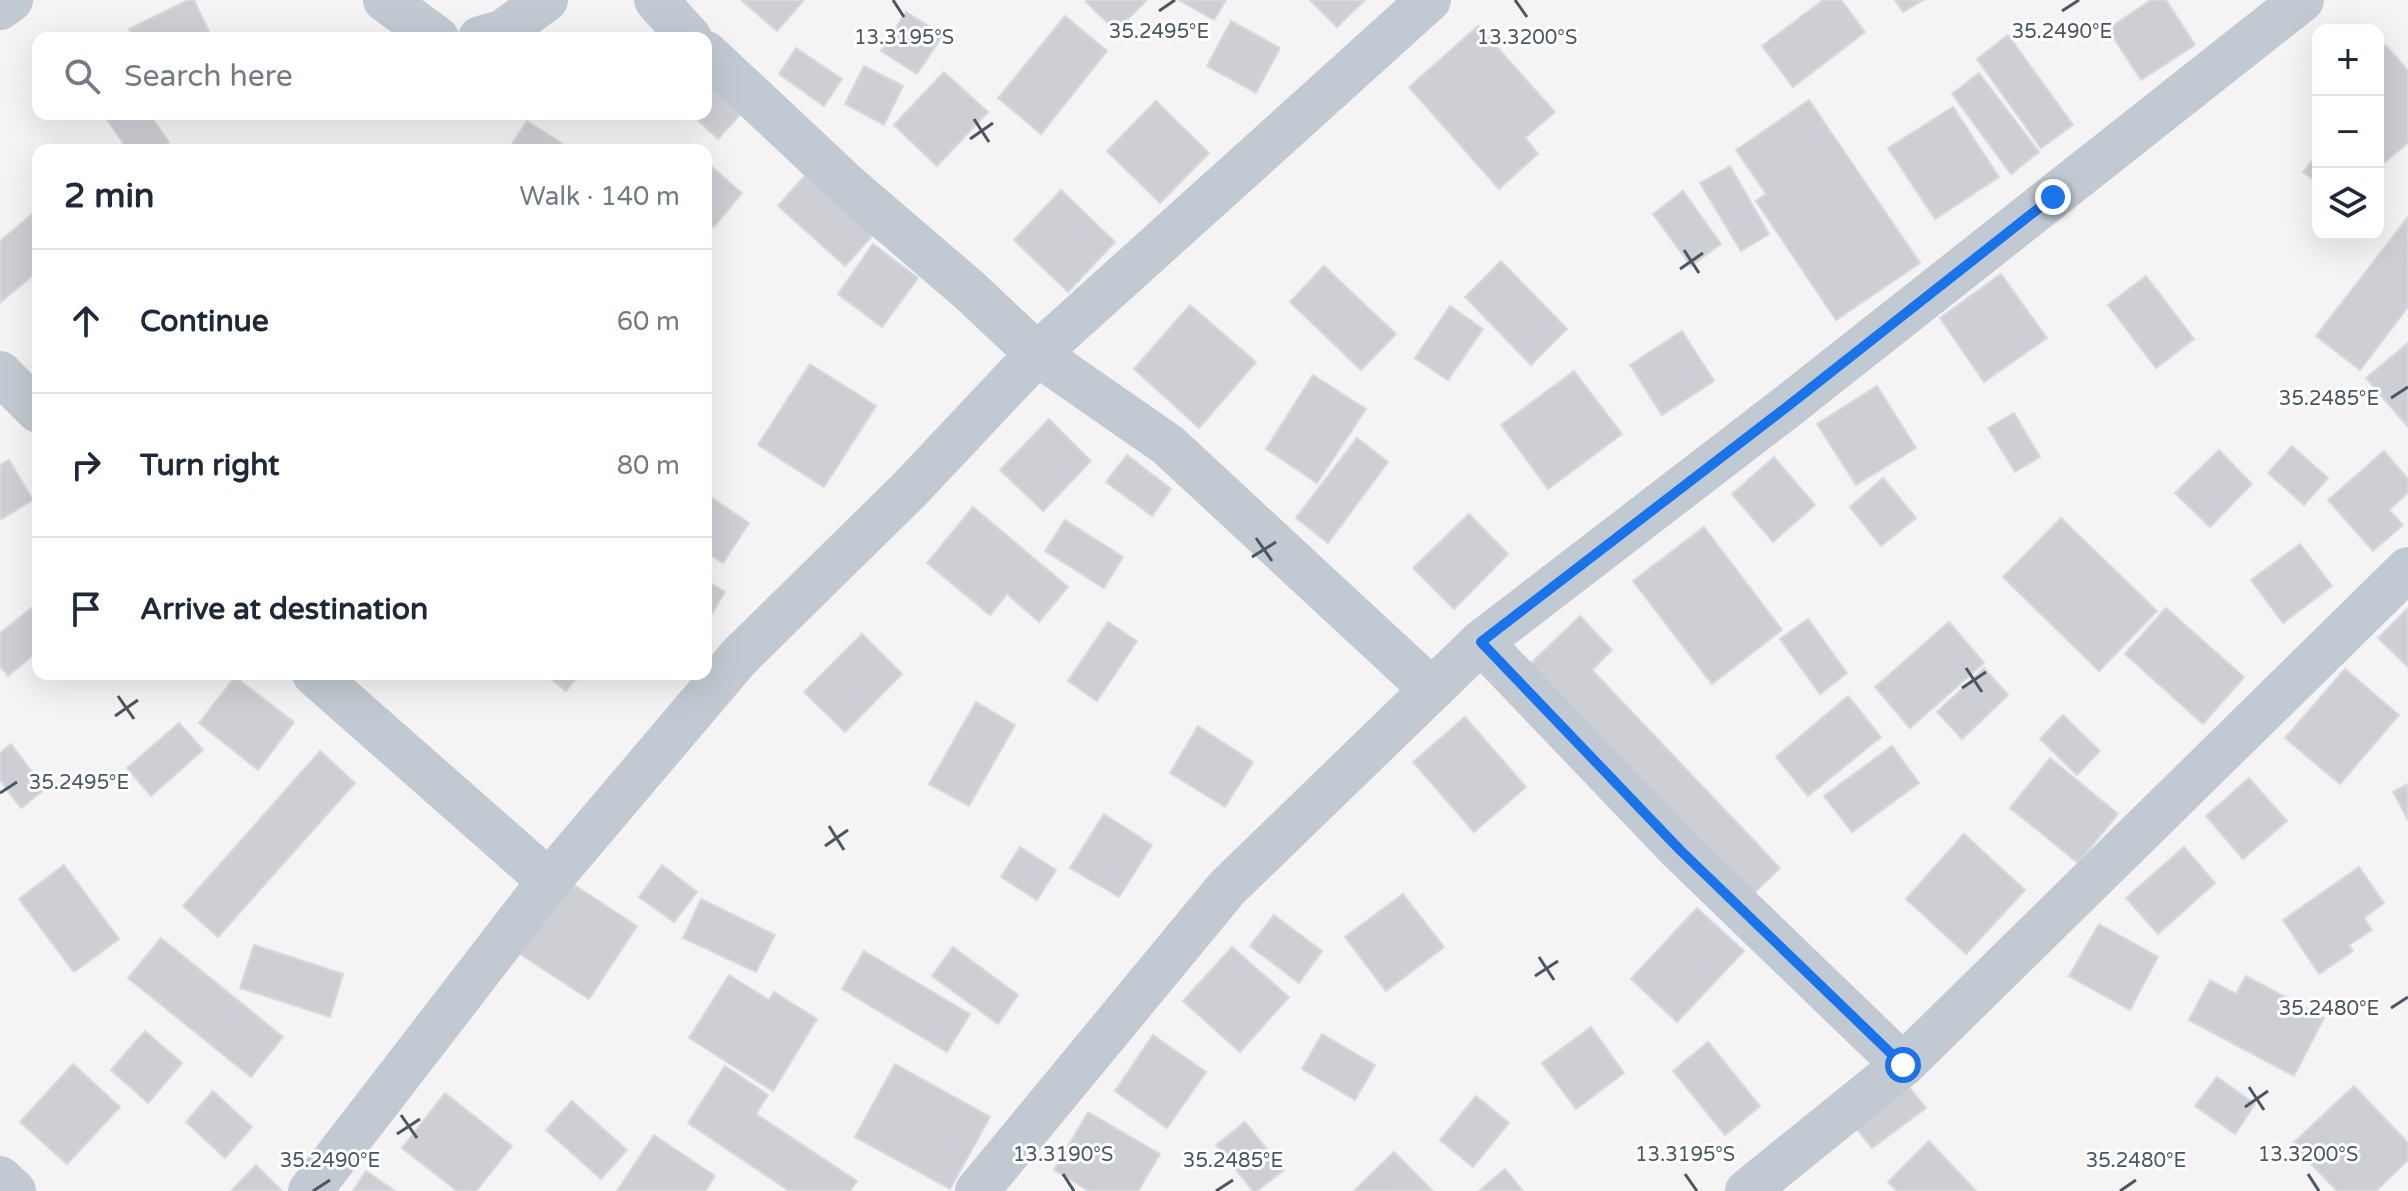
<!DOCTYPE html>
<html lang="en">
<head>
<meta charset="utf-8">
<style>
	body { margin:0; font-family:"Varela Round",sans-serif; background:#f6f6f7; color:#1f2937 }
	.controls { position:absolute; right:24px; top:24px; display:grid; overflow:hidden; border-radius:16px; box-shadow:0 8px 32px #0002 }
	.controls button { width:72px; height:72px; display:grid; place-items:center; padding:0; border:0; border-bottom:2px solid #e0e1e3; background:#fff; color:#1f2937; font:40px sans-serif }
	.stop { position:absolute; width:24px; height:24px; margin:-18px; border:6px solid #1a73e8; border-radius:50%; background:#fff }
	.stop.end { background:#1a73e8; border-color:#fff; box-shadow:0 2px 8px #0008 }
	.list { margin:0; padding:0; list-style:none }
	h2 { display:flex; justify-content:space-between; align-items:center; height:104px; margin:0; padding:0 32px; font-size:34px }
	h2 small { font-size:26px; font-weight:400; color:#747a83 }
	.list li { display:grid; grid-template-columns:52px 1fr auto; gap:24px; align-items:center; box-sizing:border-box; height:144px; padding:0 32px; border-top:2px solid #e0e1e3 }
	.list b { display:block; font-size:30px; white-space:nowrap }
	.list em { font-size:26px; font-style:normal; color:#747a83 }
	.icon { flex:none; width:44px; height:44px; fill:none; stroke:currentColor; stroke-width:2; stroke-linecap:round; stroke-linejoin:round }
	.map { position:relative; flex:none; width:2408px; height:1191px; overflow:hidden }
	.search { position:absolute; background:#fff; box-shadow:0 8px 32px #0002; left:32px; top:32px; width:680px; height:88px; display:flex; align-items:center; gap:20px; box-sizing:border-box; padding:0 28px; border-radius:16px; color:#747a83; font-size:30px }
	.panel { position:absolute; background:#fff; box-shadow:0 8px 32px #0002; left:32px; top:144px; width:680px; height:536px; border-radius:16px }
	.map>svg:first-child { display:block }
	.building { fill:#cdcfd5; stroke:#d7d9de; stroke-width:2 }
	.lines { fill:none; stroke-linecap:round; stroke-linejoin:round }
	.street { stroke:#c1cad2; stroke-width:44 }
	.route { stroke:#1a73e8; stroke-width:10 }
	.ticks { fill:none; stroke:#4a5661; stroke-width:3 }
	.ticks-label { font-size:20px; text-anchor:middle; fill:#4a5661; stroke:#fff; stroke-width:6; stroke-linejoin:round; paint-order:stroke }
</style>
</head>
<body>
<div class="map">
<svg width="2408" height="1191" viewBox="0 0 2408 1191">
	<rect width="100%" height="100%" fill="#f5f3f3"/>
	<g class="building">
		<polygon points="188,0 194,0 212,38 133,38 129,29"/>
		<polygon points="741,0 804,0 777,31"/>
		<polygon points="1088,0 1147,0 1116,31 1086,2"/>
		<polygon points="1179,0 1226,0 1214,20"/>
		<polygon points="1310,0 1365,0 1337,27"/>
		<polygon points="1823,0 1841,0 1865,32 1793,87 1762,46"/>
		<polygon points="1895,0 1923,0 1903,12"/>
		<polygon points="2151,0 2166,0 2195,45 2141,80 2108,29"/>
		<polygon points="906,12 943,35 917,74 881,51"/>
		<polygon points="1065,16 1107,51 1041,134 998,98"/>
		<polygon points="1231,21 1280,48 1256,93 1207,66"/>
		<polygon points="1478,26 1555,112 1525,138 1538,154 1499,189 1409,87"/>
		<polygon points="2008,35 2073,125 2041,148 1977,59"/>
		<polygon points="2386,45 2408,71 2408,143 2378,168 2378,52"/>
		<polygon points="796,48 842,79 824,106 779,74"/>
		<polygon points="706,65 750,104 718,139 691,114 706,114"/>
		<polygon points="864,66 903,86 884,125 845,104"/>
		<polygon points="944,72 988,112 937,166 894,125"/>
		<polygon points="1979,73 2039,152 2011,174 1952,94"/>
		<polygon points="1809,100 1920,263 1836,320 1756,201 1766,194 1736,150"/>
		<polygon points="1156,101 1209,153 1160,203 1107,151"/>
		<polygon points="1953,107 1999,177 1935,219 1888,148"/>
		<polygon points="103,114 149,114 169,142 157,150 128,150"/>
		<polygon points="527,121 572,150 508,150"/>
		<polygon points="2318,154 2318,183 2303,172"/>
		<polygon points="706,162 742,193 714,227 706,220"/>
		<polygon points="815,164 882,225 845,266 778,206"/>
		<polygon points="1730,166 1769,234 1741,251 1700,183"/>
		<polygon points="1061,190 1115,242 1068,292 1014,240"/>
		<polygon points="1683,191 1721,244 1691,266 1653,214"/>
		<polygon points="38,209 38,271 0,303 0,241"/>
		<polygon points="2408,217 2408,307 2360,370 2316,336"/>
		<polygon points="873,244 918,278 882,327 838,294"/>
		<polygon points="1501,261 1567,329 1531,365 1465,297"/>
		<polygon points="1324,266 1396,334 1361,370 1290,302"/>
		<polygon points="2001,274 2047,338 1984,382 1940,318"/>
		<polygon points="2146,276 2194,339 2156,368 2108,305"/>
		<polygon points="1190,305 1256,362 1199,428 1134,369"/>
		<polygon points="1450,306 1483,329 1448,380 1415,358"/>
		<polygon points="1682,331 1714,381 1662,415 1630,365"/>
		<polygon points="2408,343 2408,427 2366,378"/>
		<polygon points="810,364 876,406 824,487 758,445"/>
		<polygon points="1574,371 1622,434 1548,489 1501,425"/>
		<polygon points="1313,375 1366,409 1317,483 1266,449"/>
		<polygon points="1877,386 1916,448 1856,485 1817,424"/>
		<polygon points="2014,413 2040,457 2015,472 1988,428"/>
		<polygon points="1049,419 1091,461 1043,511 1000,470"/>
		<polygon points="1357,438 1388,462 1328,543 1296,518"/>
		<polygon points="2292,446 2328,478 2304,505 2268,473"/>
		<polygon points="2219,450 2252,484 2210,527 2175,493"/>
		<polygon points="2384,451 2408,479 2408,493 2389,510 2403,525 2373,551 2328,500"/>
		<polygon points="1127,455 1171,489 1152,516 1106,482"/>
		<polygon points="1774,457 1815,505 1773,542 1732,494"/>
		<polygon points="9,460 33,500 0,520 0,465"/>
		<polygon points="1883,478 1916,518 1881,546 1850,507"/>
		<polygon points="706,494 749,523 723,563 706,552"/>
		<polygon points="973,507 1068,587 1039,622 1007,594 990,615 927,563"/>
		<polygon points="1469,514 1508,554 1454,609 1413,568"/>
		<polygon points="2061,518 2157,611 2099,671 2003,577"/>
		<polygon points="1065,520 1123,557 1104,588 1045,551"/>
		<polygon points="1704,527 1782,630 1712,684 1633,581"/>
		<polygon points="2300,544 2332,586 2283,623 2251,580"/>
		<polygon points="706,580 725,592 706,623"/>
		<polygon points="34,606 38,611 38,651 8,676 0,666 0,633"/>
		<polygon points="2166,608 2244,677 2203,724 2125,654"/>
		<polygon points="2408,608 2408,667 2378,638"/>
		<polygon points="1580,616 1612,650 1592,670 1780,868 1750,897 1528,666"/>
		<polygon points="1808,619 1847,673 1820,694 1780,639"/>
		<polygon points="1108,622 1137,641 1097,701 1068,681"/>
		<polygon points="1949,622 1984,663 1910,728 1875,687"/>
		<polygon points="862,634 902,674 845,732 804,692"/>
		<polygon points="1984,668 2008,695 1962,739 1937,712"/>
		<polygon points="2345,669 2399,715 2340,784 2285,738"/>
		<polygon points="545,674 580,674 566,691"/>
		<polygon points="235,677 294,722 258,770 199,723"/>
		<polygon points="1848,696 1881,737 1808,796 1776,757"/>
		<polygon points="976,702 1015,725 969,806 929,784"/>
		<polygon points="2063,715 2100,751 2077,775 2040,739"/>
		<polygon points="1465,717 1526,787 1474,832 1413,762"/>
		<polygon points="179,723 203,750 151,796 127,768"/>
		<polygon points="1198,726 1253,762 1225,807 1170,773"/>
		<polygon points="11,744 45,789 21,808 0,780 0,753"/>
		<polygon points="1892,746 1919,783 1852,832 1824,796"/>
		<polygon points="320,751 355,783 218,937 183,906"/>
		<polygon points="2050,758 2118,814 2078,863 2010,808"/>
		<polygon points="2249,778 2287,821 2243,859 2206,816"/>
		<polygon points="2408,784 2408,820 2393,792"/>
		<polygon points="1104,814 1152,845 1119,897 1070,868"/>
		<polygon points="1964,834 2025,890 1966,954 1906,899"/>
		<polygon points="1020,847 1056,870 1037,900 1001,877"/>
		<polygon points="2184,847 2215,883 2158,934 2126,898"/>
		<polygon points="64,865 119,939 74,972 19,899"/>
		<polygon points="662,865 697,892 674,922 639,897"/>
		<polygon points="2359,867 2384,903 2364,918 2372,930 2349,945 2353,951 2319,974 2283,920"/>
		<polygon points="568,881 637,926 589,999 520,954"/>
		<polygon points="1403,894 1444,947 1386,991 1345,937"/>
		<polygon points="701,899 775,935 756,972 683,938"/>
		<polygon points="1697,908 1744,951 1677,1022 1631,979"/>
		<polygon points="1274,915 1322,951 1299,983 1250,946"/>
		<polygon points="2099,924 2158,957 2130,1010 2069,976"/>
		<polygon points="161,938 283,1037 251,1077 128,978"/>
		<polygon points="254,945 343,974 330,1017 240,988"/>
		<polygon points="953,947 1018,995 998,1024 932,976"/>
		<polygon points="1232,947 1289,997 1240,1052 1183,1001"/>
		<polygon points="864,951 970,1014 947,1052 842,989"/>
		<polygon points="729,975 769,1000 774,992 817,1019 773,1091 689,1038"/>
		<polygon points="2246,976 2324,1018 2294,1076 2189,1020 2210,980 2236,994"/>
		<polygon points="1591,1027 1624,1073 1576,1109 1542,1063"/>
		<polygon points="145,1031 182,1063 148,1103 111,1070"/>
		<polygon points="1322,1034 1375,1065 1355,1100 1302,1069"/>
		<polygon points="1153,1035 1206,1072 1167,1128 1115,1091"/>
		<polygon points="1708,1042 1760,1106 1725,1135 1673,1071"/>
		<polygon points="73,1064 120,1107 67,1164 20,1122"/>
		<polygon points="895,1064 990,1117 950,1189 855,1137"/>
		<polygon points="725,1066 768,1095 756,1114 857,1181 850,1191 789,1191 688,1123"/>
		<polygon points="2217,1077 2255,1104 2235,1134 2195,1106"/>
		<polygon points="1906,1083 1926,1108 1872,1148 1852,1123"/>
		<polygon points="2354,1086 2408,1143 2408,1160 2376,1191 2337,1191 2292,1144"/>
		<polygon points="213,1091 252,1127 225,1158 186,1122"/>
		<polygon points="445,1093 512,1146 476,1191 457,1191 402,1148"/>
		<polygon points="1476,1096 1509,1123 1473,1167 1440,1140"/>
		<polygon points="572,1101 627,1150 601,1179 546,1130"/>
		<polygon points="1088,1112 1160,1154 1138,1191 1089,1191 1054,1170"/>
		<polygon points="1245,1122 1284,1170 1257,1191 1253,1191 1216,1145"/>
		<polygon points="654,1135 715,1176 705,1191 617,1191"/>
		<polygon points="1929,1141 1976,1191 1897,1191 1888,1182"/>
		<polygon points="1394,1152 1432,1190 1354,1191"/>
		<polygon points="256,1165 282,1191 231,1191"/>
		<polygon points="1505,1169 1523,1191 1479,1191"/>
		<polygon points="366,1171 395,1191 353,1191"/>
	</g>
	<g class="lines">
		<g class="street">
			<polyline points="385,0 437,38"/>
			<polyline points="656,0 690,38"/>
			<polyline points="0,8 11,0"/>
			<polyline points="480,38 502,32 546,0"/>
			<polyline points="706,53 849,187 969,290 1037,354 1168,445 1431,689"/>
			<polyline points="0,373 38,411"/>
			<polyline points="1481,642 1680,850 1903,1065"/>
			<polyline points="314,674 549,881"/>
			<polyline points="0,1178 14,1191"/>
			<polyline points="310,1191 549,881 739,657 910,489 1037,354 1429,0"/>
			<polyline points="977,1191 1227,888 1481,642 1788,406 2302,0"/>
			<polyline points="1747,1191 1903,1065 2408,569"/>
		</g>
	</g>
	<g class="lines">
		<polyline class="route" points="1903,1065 1680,850 1481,642 1788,406 2053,197"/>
	</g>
	<path class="ticks" d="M893,0L904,17M1515,0L1527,17M1159,11L1175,0M2062,11L2079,0M974,119L989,142M970,139L993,123M1684,250L1699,273M1680,269L1703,253M2391,398L2408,387M1256,538L1272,561M1252,557L1276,542M1966,668L1982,692M1962,688L1986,672M118,696L134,719M115,716L138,700M0,793L17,782M829,826L844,850M825,846L848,830M1539,957L1554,980M1535,976L1558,961M2391,1008L2408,997M2249,1087L2264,1110M2245,1107L2268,1091M401,1115L417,1138M397,1134L420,1119M1063,1174L1074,1191M1685,1174L1697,1191M2308,1174L2319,1191M313,1191L330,1180M1216,1191L1233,1180M2120,1191L2136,1180"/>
	<g class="ticks-label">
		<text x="1159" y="38">35.2495°E</text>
		<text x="2062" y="38">35.2490°E</text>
		<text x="904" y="44">13.3195°S</text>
		<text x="1527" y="44">13.3200°S</text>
		<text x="2329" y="405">35.2485°E</text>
		<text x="79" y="789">35.2495°E</text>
		<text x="2329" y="1015">35.2480°E</text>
		<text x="1063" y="1161">13.3190°S</text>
		<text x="1685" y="1161">13.3195°S</text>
		<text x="2308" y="1161">13.3200°S</text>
		<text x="330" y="1167">35.2490°E</text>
		<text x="1233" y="1167">35.2485°E</text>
		<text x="2136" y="1167">35.2480°E</text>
	</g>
</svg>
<div class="controls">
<button>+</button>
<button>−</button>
<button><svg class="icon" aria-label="layers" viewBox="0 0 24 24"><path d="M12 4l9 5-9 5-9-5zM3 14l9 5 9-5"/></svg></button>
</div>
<div class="stop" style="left:1903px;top:1065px"></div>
<div class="stop end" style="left:2053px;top:197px"></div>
<div class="search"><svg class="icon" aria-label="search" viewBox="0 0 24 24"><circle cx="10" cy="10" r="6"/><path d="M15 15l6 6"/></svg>Search here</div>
<section class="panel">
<h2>2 min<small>Walk · 140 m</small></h2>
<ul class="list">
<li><svg class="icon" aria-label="ahead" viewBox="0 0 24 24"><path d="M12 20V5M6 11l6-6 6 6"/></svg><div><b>Continue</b></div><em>60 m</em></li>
<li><svg class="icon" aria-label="right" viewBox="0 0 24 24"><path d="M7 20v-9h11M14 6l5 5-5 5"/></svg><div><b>Turn right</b></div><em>80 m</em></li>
<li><svg class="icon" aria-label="arrive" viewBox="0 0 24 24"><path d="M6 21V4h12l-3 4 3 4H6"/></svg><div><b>Arrive at destination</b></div></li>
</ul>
</section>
</div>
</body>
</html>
